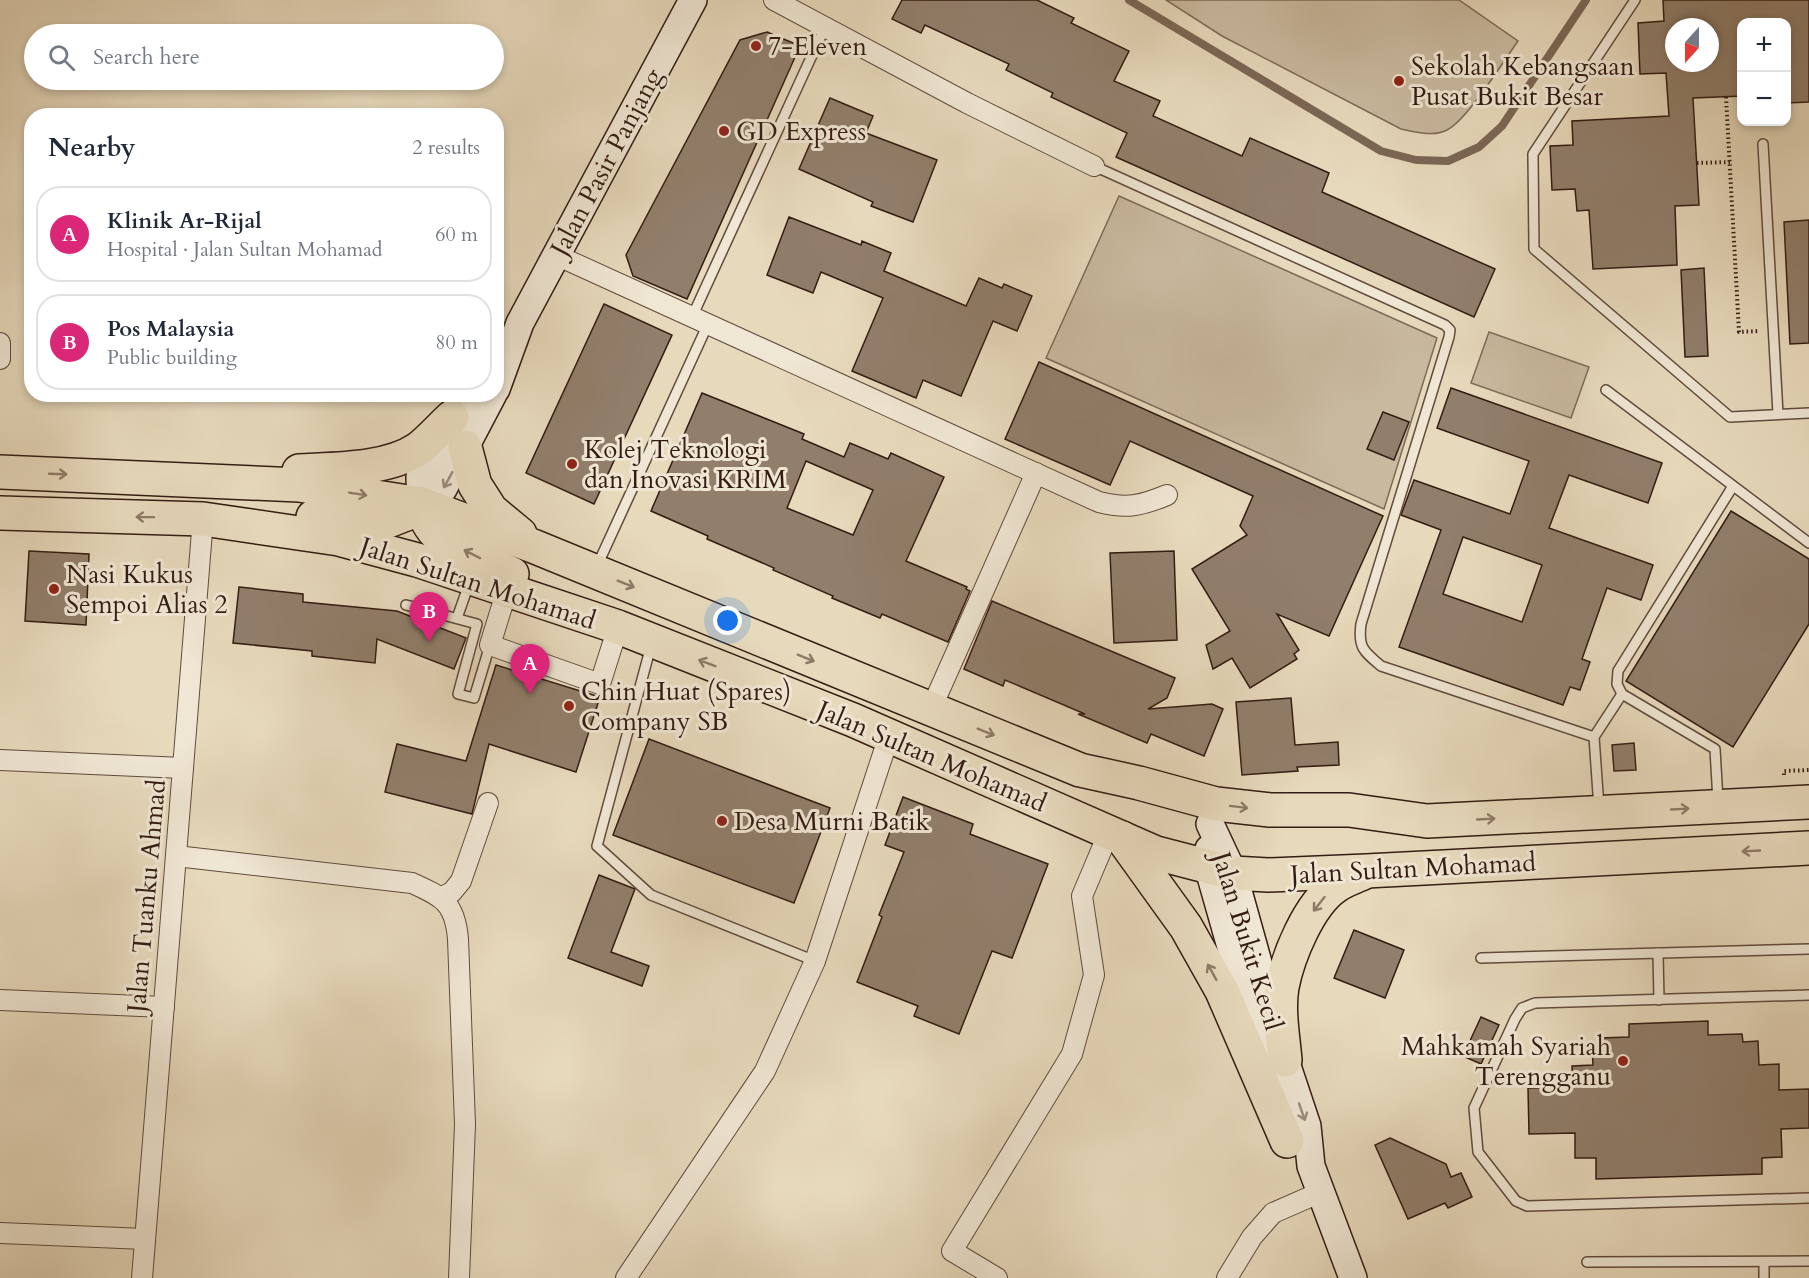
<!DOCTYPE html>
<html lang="en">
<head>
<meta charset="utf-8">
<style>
	body { margin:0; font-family:Cardo,serif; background:#f6f6f7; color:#1f2937 }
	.controls { position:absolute; right:18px; top:18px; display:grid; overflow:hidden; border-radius:12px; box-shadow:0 3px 9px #0003 }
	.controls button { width:54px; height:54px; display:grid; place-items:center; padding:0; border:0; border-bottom:2px solid #e0e1e3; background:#fff; color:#1f2937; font:30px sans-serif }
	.compass { position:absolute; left:1665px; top:18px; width:54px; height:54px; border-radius:50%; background:#fff; box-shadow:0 3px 9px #0003; rotate:201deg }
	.you { position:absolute; left:728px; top:621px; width:21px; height:21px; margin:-15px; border:4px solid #fff; border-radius:50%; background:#1a73e8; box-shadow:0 0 0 9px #1a73e833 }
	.badge { display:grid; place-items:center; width:39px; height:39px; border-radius:50%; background:#db2777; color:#fff; font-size:20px; font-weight:700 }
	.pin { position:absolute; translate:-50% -50px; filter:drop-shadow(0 2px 3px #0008) }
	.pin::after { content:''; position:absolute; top:32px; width:21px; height:18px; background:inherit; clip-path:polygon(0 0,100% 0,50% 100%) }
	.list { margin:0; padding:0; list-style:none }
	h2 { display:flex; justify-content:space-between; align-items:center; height:78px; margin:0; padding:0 24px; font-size:26px }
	h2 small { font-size:20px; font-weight:400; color:#747a83 }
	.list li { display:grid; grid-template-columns:39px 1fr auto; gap:18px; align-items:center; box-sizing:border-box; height:96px; margin:0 12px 12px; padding:0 12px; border:2px solid #e0e1e3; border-radius:24px }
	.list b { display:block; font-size:22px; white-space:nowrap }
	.list p { margin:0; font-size:20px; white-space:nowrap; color:#747a83 }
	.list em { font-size:20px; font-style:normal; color:#747a83 }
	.icon { flex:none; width:33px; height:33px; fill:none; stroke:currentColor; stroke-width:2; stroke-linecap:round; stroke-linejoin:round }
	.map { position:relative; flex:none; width:1809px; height:1278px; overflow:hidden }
	.search { position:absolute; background:#fff; box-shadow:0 3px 9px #0003; left:24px; top:24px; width:480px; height:66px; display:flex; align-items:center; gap:15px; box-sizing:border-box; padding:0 21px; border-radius:33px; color:#747a83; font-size:22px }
	.panel { position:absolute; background:#fff; box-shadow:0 3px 9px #0003; left:24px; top:108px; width:480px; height:294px; border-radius:24px }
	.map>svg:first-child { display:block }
	.green { fill:#c9b99f; stroke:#7e6a59; stroke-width:1.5 }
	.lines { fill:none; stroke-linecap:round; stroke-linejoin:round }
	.stream { stroke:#7b6756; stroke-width:8 }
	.building { fill:#917e6b; stroke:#341c13; stroke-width:1.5; fill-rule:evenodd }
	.lane-casing { stroke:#614b3d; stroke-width:12 }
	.street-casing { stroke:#614b3d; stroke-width:22 }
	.secondary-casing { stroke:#341c13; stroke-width:30 }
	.highway-casing { stroke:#341c13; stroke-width:36 }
	.path { stroke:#341c13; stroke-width:4; stroke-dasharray:1.5 3; stroke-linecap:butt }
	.lane { stroke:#efe6d3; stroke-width:9 }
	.street { stroke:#efe6d3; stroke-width:20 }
	.secondary { stroke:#efe6d3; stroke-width:27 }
	.highway { stroke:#e7d9bc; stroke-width:33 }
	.oneway { stroke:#8e7a68 }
	.oneway2 { stroke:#9b8b7d }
	.poi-dot { fill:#8f2418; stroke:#efe6d3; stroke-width:2 }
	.labels { text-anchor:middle; stroke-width:6; stroke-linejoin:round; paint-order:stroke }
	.poi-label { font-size:26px; fill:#341c13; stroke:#efe6d3; text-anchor:start }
	.street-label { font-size:26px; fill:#341c13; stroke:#efe6d3 }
</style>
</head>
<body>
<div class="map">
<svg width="1809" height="1278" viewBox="0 0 1809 1278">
	<rect width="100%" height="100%" fill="#e7d9bc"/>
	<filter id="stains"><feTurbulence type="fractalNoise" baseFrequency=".00333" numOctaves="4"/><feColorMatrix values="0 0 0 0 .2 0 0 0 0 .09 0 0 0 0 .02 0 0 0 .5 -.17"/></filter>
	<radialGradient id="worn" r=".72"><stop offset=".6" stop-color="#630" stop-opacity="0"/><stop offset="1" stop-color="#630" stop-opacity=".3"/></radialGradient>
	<g class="green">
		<path d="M1166,0H1459L1518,41C1503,62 1467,120 1447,130C1434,137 1415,132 1401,129L1222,36Z"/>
		<polygon points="1119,196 1437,338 1384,509 1046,358"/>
		<polygon points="1489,332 1589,367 1571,418 1471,383"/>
	</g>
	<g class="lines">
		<polyline class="stream" points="1129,0 1381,151 1416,160 1448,161 1479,147 1502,126 1586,0"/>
	</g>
	<g class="building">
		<polygon points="902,0 1037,0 1074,18 1071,23 1129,51 1114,81 1160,101 1153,116 1242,156 1250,138 1329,173 1322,192 1495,269 1474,317 1116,157 1127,133 1051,97 1053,93 1006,70 1009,64 925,25 921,33 892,19"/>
		<path d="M1663,0H1809V102L1786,103V22H1742V96L1693,98L1699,205L1675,206L1677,265L1593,269L1589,210L1577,211L1575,189L1552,190L1550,146L1573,145L1572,121L1669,116L1666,73L1640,74L1638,23L1664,21ZM1674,27H1710V63H1674Z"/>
		<polygon points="767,32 800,46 687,299 633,276 626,255 740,40"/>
		<polygon points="830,98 873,116 866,133 937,160 913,222 871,206 873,202 799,169"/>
		<polygon points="789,217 861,245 862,241 891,253 884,271 966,306 979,278 1002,288 1004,284 1032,296 1017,331 993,321 961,396 923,380 916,398 852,371 883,298 821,272 813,293 767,275"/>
		<polygon points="1809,220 1809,343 1790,344 1784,222"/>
		<polygon points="1704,268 1708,356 1685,357 1681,270"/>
		<polygon points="604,304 672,335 594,504 526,473"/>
		<polygon points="1039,362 1383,516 1329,636 1277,614 1299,650 1294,654 1297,659 1250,688 1232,658 1213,669 1206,645 1230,631 1192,569 1247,535 1240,526 1253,496 1130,441 1110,485 1005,439"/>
		<path d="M1451,388L1662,463L1648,503L1569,475L1549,528L1653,565L1641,600L1607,588L1582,659L1590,662L1580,690L1570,687L1563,705L1399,647L1441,530L1401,515L1414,480L1510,514L1529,461L1437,428ZM1463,537L1542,565L1522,622L1443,594Z"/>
		<path d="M702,393L804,434L802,439L844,457L850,443L888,459L891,453L944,477L906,561L967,587L966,589L970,591L948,642L882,614L880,618L832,598L833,596L773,570L774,568L707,539L708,536L651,511ZM806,461L873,490L853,535L787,508Z"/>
		<polygon points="1383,412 1409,422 1394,460 1367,449"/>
		<polygon points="1731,511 1809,559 1809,624 1733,747 1626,681"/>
		<polygon points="29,551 89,554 86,625 25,621"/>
		<polygon points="1174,551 1177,640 1114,643 1110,553"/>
		<polygon points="239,587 303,594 303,602 397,611 466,638 454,669 377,639 375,663 312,656 312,651 233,643"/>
		<polygon points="992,601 1175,678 1167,698 1148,709 1212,704 1223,709 1204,756 1151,734 1147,743 1078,714 1085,714 1005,680 1003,686 964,669"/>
		<polygon points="496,665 600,697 576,772 489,744 472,814 385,792 397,744 466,761"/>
		<polygon points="1291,698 1295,745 1338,742 1339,765 1297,767 1298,771 1242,775 1236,702"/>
		<polygon points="649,739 830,808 794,903 613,835"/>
		<polygon points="1634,743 1636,770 1614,771 1612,745"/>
		<polygon points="903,797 973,824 970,834 1048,864 1012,958 992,951 959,1034 914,1016 918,1006 857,982 882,917 879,915 904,852 885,845"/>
		<polygon points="599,875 635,889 611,952 649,966 642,986 568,958"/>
		<polygon points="1354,930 1404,950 1385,998 1334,978"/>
		<polygon points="1481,1017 1499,1025 1481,1064 1463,1056"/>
		<polygon points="1708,1021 1708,1035 1742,1034 1743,1042 1758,1041 1759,1065 1779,1064 1779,1090 1809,1089 1809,1128 1781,1129 1782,1157 1762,1158 1762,1174 1596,1179 1596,1158 1575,1158 1575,1133 1529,1134 1528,1088 1573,1087 1572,1066 1593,1065 1592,1046 1600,1046 1600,1038 1629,1037 1629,1024"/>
		<polygon points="1390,1138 1446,1164 1451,1177 1461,1173 1472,1197 1448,1208 1445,1203 1408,1219 1375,1145"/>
	</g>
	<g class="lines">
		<defs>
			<g id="lane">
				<polyline points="1635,0 1533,154 1534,249 1730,417 1809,413"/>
				<polyline points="1763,144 1778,414"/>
				<path d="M1094,166L1445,325L1450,330L1449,337L1361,624C1358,647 1363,651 1381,666L1594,737"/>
				<polyline points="692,317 825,27"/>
				<polyline points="1606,390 1809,543"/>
				<polyline points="597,566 708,324"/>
				<polyline points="406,605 477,624 458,694 474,698 490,645"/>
				<polyline points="457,618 469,584"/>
				<polyline points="651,646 597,846 651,895 815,961"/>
				<polyline points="1622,694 1715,749 1718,801"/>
				<polyline points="1599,808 1594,737 1622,694 1617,684 1618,671 1733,486"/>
				<polyline points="1658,953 1659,1000"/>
				<polyline points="1481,958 1809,949"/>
				<polyline points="1809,995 1535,1003 1522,1008 1515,1019 1474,1108 1478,1152 1516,1201 1527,1206 1809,1198"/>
				<polyline points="1587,1262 1809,1261"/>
				<polyline points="1764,1262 1764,1278"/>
			</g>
			<g id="street">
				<polyline points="774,0 967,103 1094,166"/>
				<path d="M556,255L1099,502C1126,509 1141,506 1167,495"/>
				<polyline points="0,343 0,359"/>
				<polyline points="507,590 490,645 600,684 618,627"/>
				<polyline points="931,709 1036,473"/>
				<polyline points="0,760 183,768"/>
				<path d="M176,856L412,883C443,897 455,903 458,939L465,1124L459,1278"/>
				<polyline points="442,897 452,892 461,881 488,803"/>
				<polyline points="0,1000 164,1007"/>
				<polyline points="0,1233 145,1239"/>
				<polyline points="142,1278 203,519"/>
				<polyline points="626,1278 765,1071 815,961 889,736"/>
				<polyline points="997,1278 952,1251 1072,1054 1094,975 1082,896 1109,832"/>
				<polyline points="1227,1278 1252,1237 1273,1213 1321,1192"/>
			</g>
			<g id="secondary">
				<polyline points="496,389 520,323 693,0"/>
				<polyline points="421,504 443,489 493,394"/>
				<polyline points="421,504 420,477 464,394"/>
				<polyline points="1210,824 1233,873 1285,1060 1307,1126 1311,1166 1353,1278"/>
				<polyline points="1209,849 1208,866 1260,1049"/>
			</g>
			<g id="highway">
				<polyline points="465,447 475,485 491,510 520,534"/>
				<path d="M299,471C335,469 387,470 418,449C430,440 441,427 452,417"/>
				<polyline points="0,472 299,485 421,504 533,546 1080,770 1139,783 1216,804 1270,810 1349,810 1427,821 1809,802"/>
				<path d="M421,504C425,517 429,528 440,537L512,574"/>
				<polyline points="0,513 203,519 339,539 417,560 618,627 853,720 1156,853 1233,873 1268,875 1366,871 1809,848"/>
				<polyline points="313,517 388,521 406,514 421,504"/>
				<polyline points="1122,838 1186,927 1222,991 1287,1141"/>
				<path d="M1285,1060C1283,1037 1278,1010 1282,987C1288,956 1309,904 1336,886C1344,880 1355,877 1365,872"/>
			</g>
		</defs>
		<use href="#lane" class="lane-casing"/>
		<use href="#street" class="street-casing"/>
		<use href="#secondary" class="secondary-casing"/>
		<use href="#highway" class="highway-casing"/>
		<g class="path">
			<polyline points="1726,97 1739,332 1759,331"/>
			<polyline points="1697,163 1730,162"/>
			<polyline points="1784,775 1784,771 1809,770"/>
		</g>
		<use href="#lane" class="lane"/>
		<use href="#street" class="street"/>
		<use href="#secondary" class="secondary"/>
		<use href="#highway" class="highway"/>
	</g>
	<defs><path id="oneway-shaft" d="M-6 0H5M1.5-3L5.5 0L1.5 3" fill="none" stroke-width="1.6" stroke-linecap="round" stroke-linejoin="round" transform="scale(1.5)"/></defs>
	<g class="oneway">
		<use href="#oneway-shaft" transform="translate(58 474) rotate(2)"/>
		<use href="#oneway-shaft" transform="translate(358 494) rotate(9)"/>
		<use href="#oneway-shaft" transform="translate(145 517) rotate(-179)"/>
		<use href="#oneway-shaft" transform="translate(472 554) rotate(-153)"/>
		<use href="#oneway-shaft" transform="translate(626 584) rotate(22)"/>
		<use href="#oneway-shaft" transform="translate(806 658) rotate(22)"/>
		<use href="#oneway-shaft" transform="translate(707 663) rotate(-159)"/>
		<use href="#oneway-shaft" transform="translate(986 732) rotate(22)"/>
		<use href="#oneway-shaft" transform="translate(1239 807) rotate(7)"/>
		<use href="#oneway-shaft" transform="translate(1680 809) rotate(-3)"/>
		<use href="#oneway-shaft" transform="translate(1486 819) rotate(-3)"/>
		<use href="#oneway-shaft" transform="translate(1751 851) rotate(177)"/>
		<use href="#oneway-shaft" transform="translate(1319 904) rotate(128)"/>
		<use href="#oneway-shaft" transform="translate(1212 972) rotate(-119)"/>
	</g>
	<g class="oneway2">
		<use href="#oneway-shaft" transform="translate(448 480) rotate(119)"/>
		<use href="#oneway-shaft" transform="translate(1302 1112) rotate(71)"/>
	</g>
	<g class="poi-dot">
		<circle cx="756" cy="46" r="6"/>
		<circle cx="1399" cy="81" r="6"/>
		<circle cx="724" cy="131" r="6"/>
		<circle cx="572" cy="464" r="6"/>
		<circle cx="54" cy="589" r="6"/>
		<circle cx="569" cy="706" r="6"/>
		<circle cx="722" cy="821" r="6"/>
		<circle cx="1623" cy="1061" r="6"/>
	</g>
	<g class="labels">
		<g class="poi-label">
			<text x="768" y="55">7-Eleven</text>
			<text x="1411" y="75">Sekolah Kebangsaan<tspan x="1411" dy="30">Pusat Bukit Besar</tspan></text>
			<text x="736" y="140">GD Express</text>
			<text x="584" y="458">Kolej Teknologi<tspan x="584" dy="30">dan Inovasi KRIM</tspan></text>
			<text x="66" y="583">Nasi Kukus<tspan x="66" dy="30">Sempoi Alias 2</tspan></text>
			<text x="581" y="700">Chin Huat (Spares)<tspan x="581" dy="30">Company SB</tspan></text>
			<text x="734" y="830">Desa Murni Batik</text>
			<text x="1611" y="1055" text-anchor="end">Mahkamah Syariah<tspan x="1611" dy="30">Terengganu</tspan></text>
		</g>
		<g class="street-label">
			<text transform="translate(606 162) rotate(-62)" y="9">Jalan Pasir Panjang</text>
			<text transform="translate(478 583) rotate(18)" y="9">Jalan Sultan Mohamad</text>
			<text transform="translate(932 756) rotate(23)" y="9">Jalan Sultan Mohamad</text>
			<text transform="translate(1413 868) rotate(-3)" y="9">Jalan Sultan Mohamad</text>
			<text transform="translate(146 896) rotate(-85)" y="9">Jalan Tuanku Ahmad</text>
			<text transform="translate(1248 941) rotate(73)" y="9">Jalan Bukit Kecil</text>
		</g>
	</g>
	<rect width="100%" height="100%" filter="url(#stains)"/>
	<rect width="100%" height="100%" fill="url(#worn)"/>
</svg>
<div class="controls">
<button>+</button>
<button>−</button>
</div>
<svg class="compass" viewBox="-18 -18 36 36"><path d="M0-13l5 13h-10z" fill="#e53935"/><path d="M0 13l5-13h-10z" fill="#747a83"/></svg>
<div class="you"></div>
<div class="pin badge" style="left:530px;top:694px">A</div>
<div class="pin badge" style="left:429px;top:642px">B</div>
<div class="search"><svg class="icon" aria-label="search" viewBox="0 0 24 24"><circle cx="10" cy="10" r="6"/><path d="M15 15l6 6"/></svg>Search here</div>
<section class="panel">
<h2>Nearby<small>2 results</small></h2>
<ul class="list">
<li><span class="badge">A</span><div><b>Klinik Ar-Rijal</b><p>Hospital · Jalan Sultan Mohamad</p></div><em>60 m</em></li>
<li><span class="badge">B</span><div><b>Pos Malaysia</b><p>Public building</p></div><em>80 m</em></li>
</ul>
</section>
</div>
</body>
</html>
